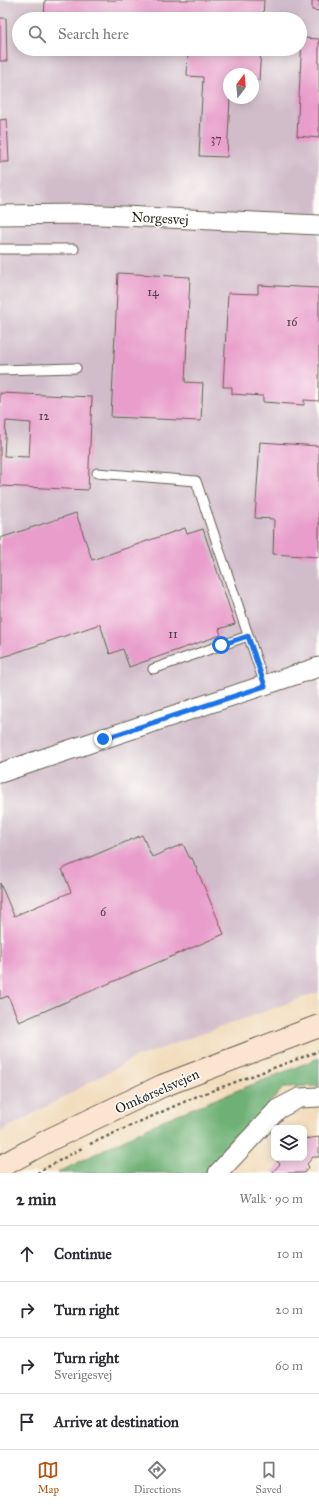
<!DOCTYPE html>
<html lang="en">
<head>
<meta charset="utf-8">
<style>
	body { margin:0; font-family:"IM FELL Great Primer",serif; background:#f7f7f7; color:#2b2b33 }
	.controls { position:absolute; right:12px; bottom:12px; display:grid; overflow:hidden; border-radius:8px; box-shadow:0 2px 10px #0003 }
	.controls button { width:36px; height:36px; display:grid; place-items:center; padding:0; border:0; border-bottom:1px solid #e1e1e2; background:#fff; color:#2b2b33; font:20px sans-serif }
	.compass { position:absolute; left:223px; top:68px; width:36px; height:36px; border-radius:50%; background:#fff; box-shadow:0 2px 10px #0003; rotate:16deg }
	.stop { position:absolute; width:12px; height:12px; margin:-9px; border:3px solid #1a73e8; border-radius:50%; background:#fff }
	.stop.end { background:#1a73e8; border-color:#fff; box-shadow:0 1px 4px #0008 }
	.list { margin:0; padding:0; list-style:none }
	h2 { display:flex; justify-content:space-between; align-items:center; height:52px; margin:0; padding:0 16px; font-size:17px }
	h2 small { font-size:13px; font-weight:400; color:#7c7c81 }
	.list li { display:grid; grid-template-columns:26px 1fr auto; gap:12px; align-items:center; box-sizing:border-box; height:56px; padding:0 16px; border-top:1px solid #e1e1e2 }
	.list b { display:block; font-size:15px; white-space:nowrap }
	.list p { margin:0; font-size:13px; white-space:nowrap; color:#7c7c81 }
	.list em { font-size:13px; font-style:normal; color:#7c7c81 }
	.icon { flex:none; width:22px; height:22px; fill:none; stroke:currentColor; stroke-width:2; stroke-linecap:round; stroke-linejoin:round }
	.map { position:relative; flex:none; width:319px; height:1173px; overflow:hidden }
	.search { position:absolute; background:#fff; box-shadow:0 2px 10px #0003; left:12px; right:12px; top:12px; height:44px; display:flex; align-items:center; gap:10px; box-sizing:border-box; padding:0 14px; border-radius:22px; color:#7c7c81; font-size:15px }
	.sheet { height:276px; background:#fff }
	nav { display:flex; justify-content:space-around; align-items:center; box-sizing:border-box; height:56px; border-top:1px solid #e1e1e2; background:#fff; font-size:11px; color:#7c7c81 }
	nav a { display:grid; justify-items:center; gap:2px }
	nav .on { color:#b45309 }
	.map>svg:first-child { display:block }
	.industrial { fill:#d1bdca; fill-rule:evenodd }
	.forest { fill:#6eb074; stroke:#456648 }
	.building { fill:#e89dcb; fill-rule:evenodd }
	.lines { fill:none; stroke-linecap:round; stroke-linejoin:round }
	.lane-casing { stroke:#675f53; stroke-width:11 }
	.street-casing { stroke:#675f53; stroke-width:21 }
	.secondary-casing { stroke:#675f53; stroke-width:24 }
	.path { stroke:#675f53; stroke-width:2.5; stroke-dasharray:3 3; stroke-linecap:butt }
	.lane { stroke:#fff; stroke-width:9 }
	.street { stroke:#fff; stroke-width:19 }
	.secondary { stroke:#fce5d0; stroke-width:22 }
	.route { stroke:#1a73e8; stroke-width:5 }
	.labels { text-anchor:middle; stroke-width:3; stroke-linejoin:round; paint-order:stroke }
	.number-label { font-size:12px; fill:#4f3c48 }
	.street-label { font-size:14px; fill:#1c1c1c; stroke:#fdfcf7 }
</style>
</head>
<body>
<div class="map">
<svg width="319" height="1173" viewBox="0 0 319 1173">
	<rect width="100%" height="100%" fill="#fdfcf7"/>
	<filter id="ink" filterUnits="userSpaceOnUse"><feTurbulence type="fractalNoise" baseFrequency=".025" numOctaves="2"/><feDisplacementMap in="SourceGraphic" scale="8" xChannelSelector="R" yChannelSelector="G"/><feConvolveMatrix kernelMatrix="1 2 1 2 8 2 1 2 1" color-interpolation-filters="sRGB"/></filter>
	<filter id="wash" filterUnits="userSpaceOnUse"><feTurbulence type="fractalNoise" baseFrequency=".012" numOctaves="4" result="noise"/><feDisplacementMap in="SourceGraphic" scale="16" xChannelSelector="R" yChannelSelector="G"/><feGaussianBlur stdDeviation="0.9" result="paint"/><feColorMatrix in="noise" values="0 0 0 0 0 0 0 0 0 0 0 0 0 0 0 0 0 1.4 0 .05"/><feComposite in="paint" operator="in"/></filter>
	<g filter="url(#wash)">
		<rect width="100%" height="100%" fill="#f1dbba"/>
		<path class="industrial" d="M0,0H319V992L134,1058L0,1132ZM19,19H300V49H19ZM229,74H253V98H229Z"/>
		<polygon class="forest" points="319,1058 319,1086 284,1087 211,1170 203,1173 57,1173 163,1120"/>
		<g id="blocks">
			<g class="building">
				<polygon points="45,0 264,0 263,19 72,19 44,17"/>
				<polygon points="312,0 319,0 319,11 312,10"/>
				<polygon points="0,18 6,18 7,61 0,61"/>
				<polygon points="302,38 319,39 319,138 297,136"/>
				<polygon points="188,49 261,49 259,80 253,80 253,74 229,74 230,98 227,157 199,156 203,77 187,76"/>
				<polygon points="7,119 9,162 0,162 0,120"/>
				<polygon points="118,273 190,277 185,382 203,383 201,421 111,417"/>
				<polygon points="258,285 319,288 319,401 304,400 304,405 263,402 263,396 232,394 232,387 223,387 228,293 258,294"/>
				<path d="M0,393L92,397L88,490L0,486ZM6,421L31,423L29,457L4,456Z"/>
				<polygon points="260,442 319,446 319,557 273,554 274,519 255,518"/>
				<polygon points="76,513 92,560 185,528 187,534 203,529 235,624 219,629 221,635 129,667 123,649 110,654 100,624 0,658 0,538"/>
				<polygon points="142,835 152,857 183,844 190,859 192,858 224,934 19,1022 8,996 0,999 0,883 14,916 71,892 62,869"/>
				<polygon points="319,1137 319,1157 313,1157 307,1164 309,1167 304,1173 272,1173 280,1164 276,1160 278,1158 304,1158 304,1139"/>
			</g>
		</g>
	</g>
	<g filter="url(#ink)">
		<use href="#blocks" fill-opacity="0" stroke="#675f53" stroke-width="1"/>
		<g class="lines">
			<defs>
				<g id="lane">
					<polyline points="0,249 74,249"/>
					<polyline points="0,370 76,368"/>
					<polyline points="97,473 196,481 265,685"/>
					<polyline points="153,669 248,636"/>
				</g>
				<g id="street">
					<polyline points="0,215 79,214 319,225"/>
					<polyline points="0,773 319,667"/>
					<polyline points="218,1173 278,1109 299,1098 319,1097"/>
				</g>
				<polyline id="secondary" points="0,1167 51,1139 162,1086 319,1026"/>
			</defs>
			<use href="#lane" class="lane-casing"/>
			<use href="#street" class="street-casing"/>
			<use href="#secondary" class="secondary-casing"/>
			<g class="path">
				<polyline points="90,1144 195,1097 319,1051"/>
				<polyline points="37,1173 82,1148"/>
			</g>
			<use href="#lane" class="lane"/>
			<use href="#street" class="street"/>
			<use href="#secondary" class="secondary"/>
		</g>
	</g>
	<g class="lines" filter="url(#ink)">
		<polyline class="route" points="103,739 265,686 248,636 221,645"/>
	</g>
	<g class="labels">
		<g class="number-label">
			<text x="216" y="143">37</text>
			<text x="153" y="296">14</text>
			<text x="292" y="326">16</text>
			<text x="44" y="420">12</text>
			<text x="173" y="638">11</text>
			<text x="103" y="916">6</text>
		</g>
		<g class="street-label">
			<text transform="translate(160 218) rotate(3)" y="5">Norgesvej</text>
			<text transform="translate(157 1091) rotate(-24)" y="5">Omkørselsvejen</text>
		</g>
	</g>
</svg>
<div class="controls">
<button><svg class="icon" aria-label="layers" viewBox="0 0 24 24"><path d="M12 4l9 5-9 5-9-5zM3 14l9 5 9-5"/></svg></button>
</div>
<svg class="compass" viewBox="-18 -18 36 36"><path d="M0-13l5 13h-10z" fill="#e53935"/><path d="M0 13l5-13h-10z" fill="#7c7c81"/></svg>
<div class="stop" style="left:221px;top:645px"></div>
<div class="stop end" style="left:103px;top:739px"></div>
<div class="search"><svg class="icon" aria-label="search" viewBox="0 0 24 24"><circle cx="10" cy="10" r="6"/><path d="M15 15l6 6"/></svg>Search here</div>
</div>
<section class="sheet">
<h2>2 min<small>Walk · 90 m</small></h2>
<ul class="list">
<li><svg class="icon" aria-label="ahead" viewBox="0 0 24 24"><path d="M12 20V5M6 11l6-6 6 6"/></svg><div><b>Continue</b></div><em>10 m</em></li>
<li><svg class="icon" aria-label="right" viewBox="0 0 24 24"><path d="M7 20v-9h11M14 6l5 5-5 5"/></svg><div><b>Turn right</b></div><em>20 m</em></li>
<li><svg class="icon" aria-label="right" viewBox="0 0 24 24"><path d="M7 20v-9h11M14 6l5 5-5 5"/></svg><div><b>Turn right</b><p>Sverigesvej</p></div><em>60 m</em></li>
<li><svg class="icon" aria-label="arrive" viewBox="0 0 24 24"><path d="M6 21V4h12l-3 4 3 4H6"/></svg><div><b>Arrive at destination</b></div></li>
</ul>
</section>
<nav>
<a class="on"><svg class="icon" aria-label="map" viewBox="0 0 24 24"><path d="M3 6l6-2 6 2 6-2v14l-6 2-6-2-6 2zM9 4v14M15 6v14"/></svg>Map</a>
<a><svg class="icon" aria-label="directions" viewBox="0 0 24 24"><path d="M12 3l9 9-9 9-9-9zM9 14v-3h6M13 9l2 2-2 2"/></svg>Directions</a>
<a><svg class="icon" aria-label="saved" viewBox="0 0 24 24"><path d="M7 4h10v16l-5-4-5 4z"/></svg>Saved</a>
</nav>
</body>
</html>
